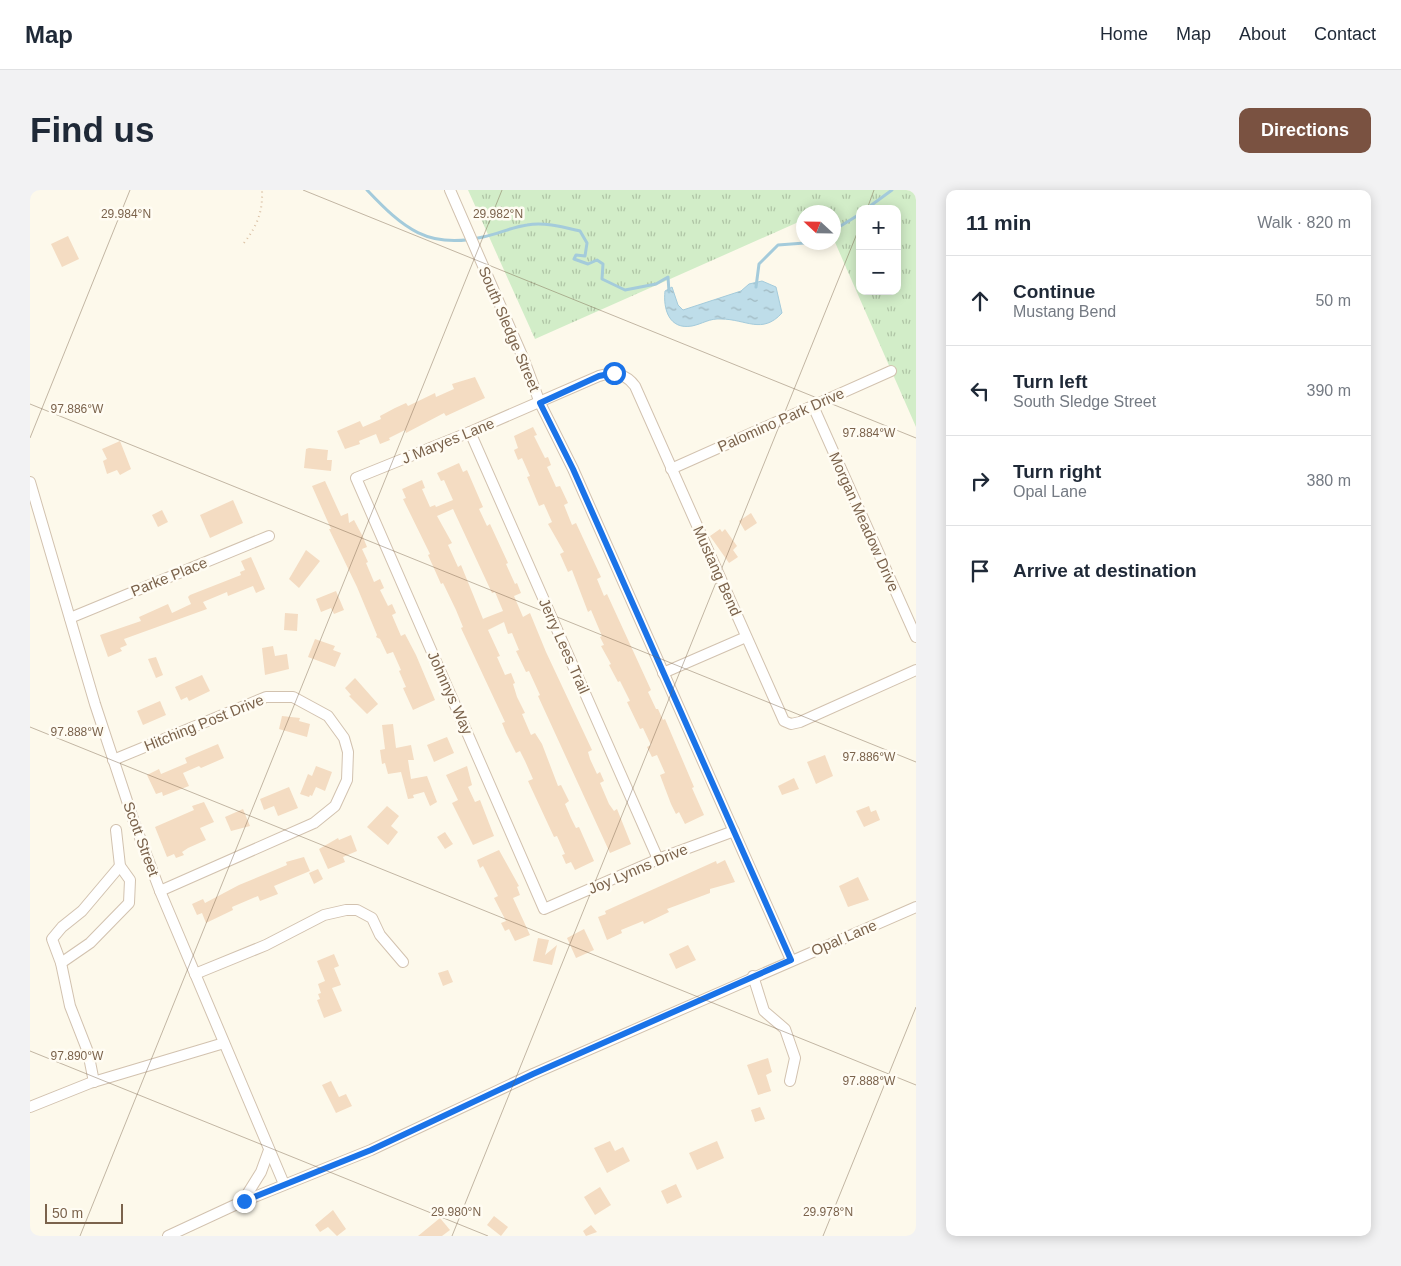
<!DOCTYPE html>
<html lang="en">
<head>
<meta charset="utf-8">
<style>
	body { margin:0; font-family:Helvetica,sans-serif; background:#f2f2f3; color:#1f2937 }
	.controls { position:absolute; right:15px; top:15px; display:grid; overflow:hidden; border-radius:10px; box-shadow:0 2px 12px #0003 }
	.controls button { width:45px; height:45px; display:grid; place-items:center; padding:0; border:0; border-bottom:1px solid #e0e1e3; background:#fff; color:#1f2937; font:25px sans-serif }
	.compass { position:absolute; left:766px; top:15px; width:45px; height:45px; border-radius:50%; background:#fff; box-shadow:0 2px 12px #0003; rotate:292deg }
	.scale { position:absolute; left:15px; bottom:12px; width:78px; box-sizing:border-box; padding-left:5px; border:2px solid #7b634c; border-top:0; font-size:14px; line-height:18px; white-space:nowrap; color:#7b634c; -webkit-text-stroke:4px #fffcf3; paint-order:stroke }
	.stop { position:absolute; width:15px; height:15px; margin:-11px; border:4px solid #1a73e8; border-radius:50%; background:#fff }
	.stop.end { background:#1a73e8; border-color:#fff; box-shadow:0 1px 5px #0008 }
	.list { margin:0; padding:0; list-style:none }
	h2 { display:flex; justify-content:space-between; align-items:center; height:65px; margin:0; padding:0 20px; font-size:21px }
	h2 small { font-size:16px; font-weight:400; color:#747a83 }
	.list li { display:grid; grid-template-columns:32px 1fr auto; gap:15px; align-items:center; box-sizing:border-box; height:90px; padding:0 20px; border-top:1px solid #e0e1e3 }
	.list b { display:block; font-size:19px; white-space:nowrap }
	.list p { margin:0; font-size:16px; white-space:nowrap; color:#747a83 }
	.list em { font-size:16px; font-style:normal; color:#747a83 }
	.icon { flex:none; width:28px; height:28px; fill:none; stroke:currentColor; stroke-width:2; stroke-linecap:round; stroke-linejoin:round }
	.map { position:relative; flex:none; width:886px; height:1046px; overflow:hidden; border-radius:10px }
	header { display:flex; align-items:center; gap:30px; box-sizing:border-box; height:70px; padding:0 25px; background:#fff; border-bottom:1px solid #e0e1e3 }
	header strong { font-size:24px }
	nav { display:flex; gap:28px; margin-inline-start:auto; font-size:18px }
	.intro { display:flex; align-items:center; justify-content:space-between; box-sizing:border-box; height:120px; padding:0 30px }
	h1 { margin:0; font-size:35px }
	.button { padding:12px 22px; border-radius:10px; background:#7a5241; color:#fff; font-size:18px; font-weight:700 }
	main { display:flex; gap:30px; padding:0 30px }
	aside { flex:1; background:#fff; border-radius:10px; box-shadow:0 2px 12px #0003 }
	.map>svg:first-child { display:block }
	.grass { fill:url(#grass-tufts); fill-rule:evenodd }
	.water { fill:url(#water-ripples); stroke:#a4cbdb }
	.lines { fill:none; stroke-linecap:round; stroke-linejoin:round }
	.stream { stroke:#a4cbdb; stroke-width:3 }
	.building { fill:#f4dcc2; fill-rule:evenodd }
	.minor-casing { stroke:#d2c2af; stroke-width:12 }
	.path { stroke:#dac0a4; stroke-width:2; stroke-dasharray:1 4; stroke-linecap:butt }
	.minor { stroke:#fff; stroke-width:10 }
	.route { stroke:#1a73e8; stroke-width:6 }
	.ticks { fill:none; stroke:#7b634c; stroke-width:1; stroke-opacity:0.45 }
	.labels { text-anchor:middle; stroke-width:5; stroke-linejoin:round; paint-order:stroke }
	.street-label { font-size:15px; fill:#7b634c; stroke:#fffcf3 }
	.ticks-label { font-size:12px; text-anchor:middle; fill:#7b634c; stroke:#fffcf3; stroke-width:5; stroke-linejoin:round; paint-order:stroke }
</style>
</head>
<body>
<header>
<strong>Map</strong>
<nav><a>Home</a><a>Map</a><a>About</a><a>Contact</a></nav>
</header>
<div class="intro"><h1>Find us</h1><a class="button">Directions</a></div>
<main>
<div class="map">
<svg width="886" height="1046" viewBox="0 0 886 1046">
	<defs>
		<pattern id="grass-tufts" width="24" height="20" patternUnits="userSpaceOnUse" patternTransform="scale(1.25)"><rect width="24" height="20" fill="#d2edc8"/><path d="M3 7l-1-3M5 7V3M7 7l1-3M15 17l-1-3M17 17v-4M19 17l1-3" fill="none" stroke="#afc4a5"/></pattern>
		<pattern id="water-ripples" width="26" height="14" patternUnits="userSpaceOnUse" patternTransform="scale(1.25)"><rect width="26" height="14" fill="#bedde9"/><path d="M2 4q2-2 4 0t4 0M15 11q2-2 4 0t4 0" fill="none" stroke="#9fb7bf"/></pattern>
	</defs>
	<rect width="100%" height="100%" fill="#fdf9eb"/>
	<path class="grass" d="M438,0H886V237L804,50V22H774L773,30L505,149ZM830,19H867V101H830Z"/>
	<path class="water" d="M732,91L746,97L752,123C732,145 716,129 691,129C680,128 672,134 662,136C639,140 633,119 635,101L642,97L648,115L653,120L711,101L719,94Z"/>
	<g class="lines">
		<g class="stream">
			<path d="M337,0C373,38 398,60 453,47C468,44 482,37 497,35C515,32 533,37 550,41L557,53L555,66L546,65L544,69L558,74L567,70L573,74L572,89L595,100L626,94L638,87L639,102"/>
			<polyline points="836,19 862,0"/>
			<polyline points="804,40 830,24"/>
			<polyline points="726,97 729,74 748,55 788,52"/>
		</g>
	</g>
	<g class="building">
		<polygon points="38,46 49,69 32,77 21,54"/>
		<polygon points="445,187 455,208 416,226 414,223 376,243 375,240 359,248 360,250 350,254 346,244 329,251 330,254 315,259 307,241 330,231 333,237 351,229 350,226 365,218 376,213 378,216 405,203 406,207 424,199 422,194"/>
		<polygon points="503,237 507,245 504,246 515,268 518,267 521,275 517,277 526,297 530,296 538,313 534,315 542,335 546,333 571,387 567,389 574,406 577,404 621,500 618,502 626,519 628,519 633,530 635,529 664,597 662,598 674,625 655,634 649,622 646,624 641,614 630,585 635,583 627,565 622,567 617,557 621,555 613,538 610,539 597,512 600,511 590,491 588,492 579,475 581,474 571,456 574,455 570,447 572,446 561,420 558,422 542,380 538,382 530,364 534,362 518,334 522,332 514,314 509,316 497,287 500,286 492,268 488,270 484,260 488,258 484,246"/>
		<polygon points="90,251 101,279 90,285 87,280 77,284 73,271 77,269 72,259"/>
		<polygon points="279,258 298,260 297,270 302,270 301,281 274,278 276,259"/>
		<path d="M429,273L433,282L437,280L453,317L449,319L457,336L460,334L478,373L476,374L485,394L487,393L491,403L484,406L493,427L500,423L516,462L562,560L558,562L560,569L567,584L570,582L574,591L570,593L579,614L584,621L587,619L601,654L580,663L508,506L510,505L499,481L496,482L486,461L489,460L482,443L478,444L474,432L458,440L470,466L467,467L475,485L481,483L485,493L483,494L487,507L495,523L492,524L501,545L505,543L512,554L528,596L531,595L539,611L535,614L541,628L546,638L549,637L564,671L545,680L541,672L536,674L532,665L535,664L527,646L524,647L498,591L503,589L495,571L490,561L486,563L476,543L472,533L475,532L431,438L433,437L426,420L413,393L411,394L398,365L400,364L373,309L376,308L372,299L392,290L395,298L392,299L400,317L405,315L406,317L423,310L414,290L411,291L407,283ZM423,319L462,403L465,402L473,421L455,428L453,429L431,375L428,377L418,355L422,353L407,326Z"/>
		<polygon points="295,291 311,326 318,323 319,333 324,330 333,347 337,357 332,359 338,372 336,373 344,392 350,389 354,398 350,400 358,416 362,414 366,423 362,425 371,446 375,444 386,465 405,510 383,520 373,498 376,497 369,481 371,480 363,462 357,464 350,449 346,447 347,445 327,397 299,339 301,339 282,296"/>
		<polygon points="203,310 213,333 180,348 170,325"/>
		<polygon points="132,320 138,332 128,337 122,325"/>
		<polygon points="721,323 727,333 715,341 709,331"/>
		<polygon points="690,339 692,342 695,339 707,356 703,360 708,367 699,373 680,346"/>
		<polygon points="276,360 290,371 269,398 259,389"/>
		<polygon points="221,367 235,399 226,403 223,396 198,406 197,402 173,412 177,419 94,449 97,455 90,458 92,461 78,467 70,445 111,431 109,427 138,414 142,423 161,414 158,407 160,405 211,385 210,382 215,380 211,371"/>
		<polygon points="306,401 314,420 304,424 301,418 291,422 286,409"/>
		<polygon points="255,423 268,424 267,441 254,440"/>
		<polygon points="285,449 305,456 303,460 311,463 305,477 278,467"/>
		<polygon points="243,456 245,466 257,464 259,479 235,485 232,458"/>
		<polygon points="126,467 133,485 126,488 118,469"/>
		<polygon points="172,485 180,501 159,511 157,507 151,510 145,497"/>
		<polygon points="325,488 348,514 337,524 319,506 321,505 315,498"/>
		<polygon points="130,511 136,525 113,535 107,521"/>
		<polygon points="252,526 270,528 269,531 280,534 277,547 249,539"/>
		<polygon points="363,534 366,558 381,555 384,570 378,570 381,589 397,586 407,612 400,616 394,602 383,605 384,608 378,609 371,582 358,584 355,573 352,574 350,560 355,559 352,535"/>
		<polygon points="417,547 424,563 404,572 397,555"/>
		<polygon points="188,554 194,568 171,578 169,576 153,583 159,596 133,606 132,602 126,604 117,585 129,579 131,584 157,573 155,568"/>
		<polygon points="795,565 803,586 786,594 777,572"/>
		<polygon points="286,576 302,582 295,601 286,597 282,606 280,605 279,607 270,604 278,584 282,586"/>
		<polygon points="437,576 442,595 438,597 445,612 450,610 464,646 443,655 422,613 428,610 416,585"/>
		<polygon points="764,588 769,599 752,605 748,596"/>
		<polygon points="259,597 268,618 248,626 244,616 234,620 230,609"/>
		<polygon points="174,612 184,632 170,638 176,650 158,658 152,662 154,665 146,668 144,664 137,667 125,637 164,620 162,616"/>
		<polygon points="357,616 369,626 361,636 368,642 358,655 337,637"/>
		<polygon points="839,616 841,622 846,620 850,630 834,637 826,621"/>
		<polygon points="213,619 220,636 201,641 195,627"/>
		<polygon points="415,642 423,654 415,659 407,647"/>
		<polygon points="321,645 327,661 313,667 315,672 298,679 289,659 308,648 309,650"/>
		<polygon points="469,660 489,696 487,697 490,705 483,708 500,745 485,751 479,739 475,741 471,733 476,731 464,708 468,706 453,676 450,678 447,670"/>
		<polygon points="274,667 280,681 244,696 248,704 230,711 228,706 202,717 203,720 176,733 172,723 167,725 162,714 173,709 175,713 209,695 257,675 256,672"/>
		<polygon points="695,670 705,692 680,699 680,703 637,719 639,722 614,734 613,731 591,740 592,743 577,750 568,727 576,724 575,721 686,671 687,674"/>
		<polygon points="288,679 293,689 284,694 279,683"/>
		<polygon points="828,687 839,710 818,717 809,696"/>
		<polygon points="554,739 564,760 546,768 537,748"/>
		<polygon points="508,748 519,750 515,765 527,755 522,775 503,771"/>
		<polygon points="658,755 666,770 646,779 639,764"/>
		<polygon points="304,764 309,776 304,778 311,795 302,798 312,821 294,828 287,810 290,809 288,804 291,803 288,794 295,791 287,771"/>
		<polygon points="418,780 423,792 413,796 408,783"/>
		<polygon points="738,868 742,882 736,885 741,901 728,905 717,875"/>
		<polygon points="301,891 309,907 316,904 322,916 306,923 292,895"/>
		<polygon points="730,917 735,929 725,932 721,920"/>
		<polygon points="580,951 585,961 593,957 600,971 577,983 564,958"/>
		<polygon points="687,951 694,968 667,980 659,963"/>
		<polygon points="646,994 652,1007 637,1014 631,1001"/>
		<polygon points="570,997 581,1015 565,1025 554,1007"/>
		<polygon points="303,1020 316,1039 307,1046 298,1037 290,1042 285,1035"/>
		<polygon points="464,1026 478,1037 471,1046 457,1035"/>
		<polygon points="410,1028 420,1040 412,1046 388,1046"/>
		<polygon points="561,1035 567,1042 556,1046 553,1041"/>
	</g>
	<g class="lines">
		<defs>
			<g id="minor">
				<polyline points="420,0 494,170 510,213 543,279 761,770"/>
				<polyline points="783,216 886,447"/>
				<polyline points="440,242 628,669"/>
				<polyline points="641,279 861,181"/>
				<polyline points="0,292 65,514 103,629 130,701 254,994"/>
				<polyline points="40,428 239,346"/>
				<polyline points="633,483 716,447"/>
				<polyline points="83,570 236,507 263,507 298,526 314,548 318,562 317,590 305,616 284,633 130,701"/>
				<path d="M704,641L631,668L514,719L326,288L440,242L569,186C583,181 596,184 605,196L754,531L761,534L770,532L886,480"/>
				<polyline points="31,773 22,749 32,737 52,721 90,676"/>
				<polyline points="165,784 236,755 294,725 316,720 327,720 342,728 350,745 373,772"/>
				<polyline points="723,786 734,821 755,839 765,868 760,891"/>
				<polyline points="64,892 58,862 40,816 31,773 60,753 99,713 100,690 90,676 86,640"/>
				<polyline points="0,917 60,893 194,853"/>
				<polyline points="213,1011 231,982 239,960"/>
				<polyline points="138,1046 207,1014 341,960 503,884 886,717"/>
			</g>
		</defs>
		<use href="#minor" class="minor-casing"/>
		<path class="path" d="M214,53C227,36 233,22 232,0"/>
		<use href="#minor" class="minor"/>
	</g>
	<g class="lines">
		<polyline class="route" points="214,1011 341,960 503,884 761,770 543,279 510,213 569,186 584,183"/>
	</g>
	<path class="ticks" d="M273,0L886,248M837,19L844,0M0,214L886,572M0,248L100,0M0,537L886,895M0,861L458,1046M50,1046L472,0M422,1046L830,36M793,1046L886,817"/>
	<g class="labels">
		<g class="street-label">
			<text transform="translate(479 139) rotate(67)" y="5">South Sledge Street</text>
			<text transform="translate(751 230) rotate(-24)" y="5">Palomino Park Drive</text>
			<text transform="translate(418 251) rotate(-22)" y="5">J Maryes Lane</text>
			<text transform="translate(834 332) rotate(66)" y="5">Morgan Meadow Drive</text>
			<text transform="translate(687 381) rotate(66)" y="5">Mustang Bend</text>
			<text transform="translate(139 387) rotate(-22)" y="5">Parke Place</text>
			<text transform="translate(534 456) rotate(66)" y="5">Jerry Lees Trail</text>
			<text transform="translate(420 503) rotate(66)" y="5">Johnnys Way</text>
			<text transform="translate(174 533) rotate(-22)" y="5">Hitching Post Drive</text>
			<text transform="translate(111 649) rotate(70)" y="5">Scott Street</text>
			<text transform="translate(608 679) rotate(-23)" y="5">Joy Lynns Drive</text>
			<text transform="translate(814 748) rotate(-23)" y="5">Opal Lane</text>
		</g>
	</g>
	<g class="ticks-label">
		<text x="96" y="28">29.984°N</text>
		<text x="468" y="28">29.982°N</text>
		<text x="47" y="223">97.886°W</text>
		<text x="839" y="247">97.884°W</text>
		<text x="47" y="546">97.888°W</text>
		<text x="839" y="571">97.886°W</text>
		<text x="47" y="870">97.890°W</text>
		<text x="839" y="895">97.888°W</text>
		<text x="426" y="1026">29.980°N</text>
		<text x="798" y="1026">29.978°N</text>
	</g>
</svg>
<div class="controls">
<button>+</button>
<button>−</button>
</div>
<svg class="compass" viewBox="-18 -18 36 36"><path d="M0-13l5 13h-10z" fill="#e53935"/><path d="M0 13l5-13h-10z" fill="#747a83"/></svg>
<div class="scale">50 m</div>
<div class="stop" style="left:584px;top:183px"></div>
<div class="stop end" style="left:214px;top:1011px"></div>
</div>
<aside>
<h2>11 min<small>Walk · 820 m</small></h2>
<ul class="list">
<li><svg class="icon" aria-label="ahead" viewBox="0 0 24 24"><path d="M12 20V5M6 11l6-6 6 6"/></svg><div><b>Continue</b><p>Mustang Bend</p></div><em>50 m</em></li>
<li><svg class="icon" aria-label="left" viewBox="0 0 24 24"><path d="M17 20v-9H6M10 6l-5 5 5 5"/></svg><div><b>Turn left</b><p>South Sledge Street</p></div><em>390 m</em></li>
<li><svg class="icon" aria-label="right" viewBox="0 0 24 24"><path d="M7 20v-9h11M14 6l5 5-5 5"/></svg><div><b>Turn right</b><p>Opal Lane</p></div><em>380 m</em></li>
<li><svg class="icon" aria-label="arrive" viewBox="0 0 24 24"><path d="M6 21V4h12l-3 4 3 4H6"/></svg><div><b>Arrive at destination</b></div></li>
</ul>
</aside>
</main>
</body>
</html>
